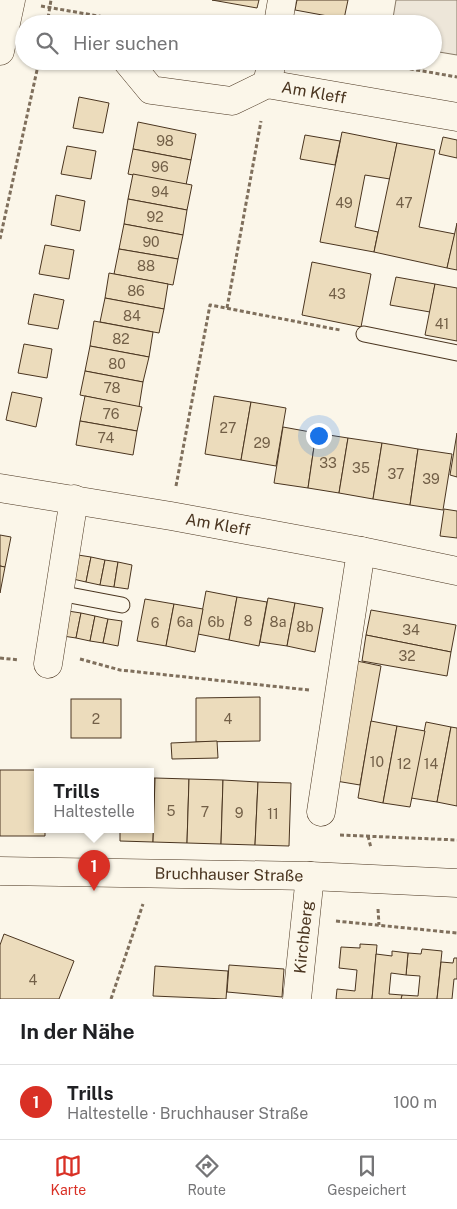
<!DOCTYPE html>
<html lang="de">
<head>
<meta charset="utf-8">
<style>
	body { margin:0; font-family:"Public Sans",sans-serif; background:#f6f6f6; color:#202124 }
	.you { position:absolute; left:318px; top:435px; width:18px; height:18px; margin:-12px; border:4px solid #fff; border-radius:50%; background:#1a73e8; box-shadow:0 0 0 8px #1a73e833 }
	.badge { display:grid; place-items:center; width:32px; height:32px; border-radius:50%; background:#d93025; color:#fff; font-size:16px; font-weight:700 }
	.pin { position:absolute; translate:-50% -41px; filter:drop-shadow(0 1px 2px #0008) }
	.pin::after { content:''; position:absolute; top:26px; width:18px; height:15px; background:inherit; clip-path:polygon(0 0,100% 0,50% 100%) }
	.popup { position:absolute; left:34px; top:768px; width:120px; height:65px; box-sizing:border-box; display:grid; place-content:center; border-radius:0px; background:#fff; filter:drop-shadow(0 1px 4px #0005); font-size:16px; white-space:nowrap; color:#757577 }
	.popup b { font-size:19px; color:#202124 }
	.popup::after { content:''; position:absolute; left:50%; top:100%; margin-left:-10px; border:10px solid transparent; border-top-color:#fff }
	.list { margin:0; padding:0; list-style:none }
	h2 { display:flex; justify-content:space-between; align-items:center; height:65px; margin:0; padding:0 20px; font-size:21px }
	h2 small { font-size:16px; font-weight:400; color:#757577 }
	.list li { display:grid; grid-template-columns:32px 1fr auto; gap:15px; align-items:center; box-sizing:border-box; height:75px; padding:0 20px; border-top:1px solid #e0e0e0 }
	.list b { display:block; font-size:19px; white-space:nowrap }
	.list p { margin:0; font-size:16px; white-space:nowrap; color:#757577 }
	.list em { font-size:16px; font-style:normal; color:#757577 }
	.icon { flex:none; width:28px; height:28px; fill:none; stroke:currentColor; stroke-width:2; stroke-linecap:round; stroke-linejoin:round }
	.map { position:relative; flex:none; width:457px; height:999px; overflow:hidden }
	.search { position:absolute; background:#fff; box-shadow:0 1px 4px #0004; left:15px; right:15px; top:15px; height:55px; display:flex; align-items:center; gap:12px; box-sizing:border-box; padding:0 18px; border-radius:28px; color:#757577; font-size:19px }
	.sheet { height:140px; background:#fff }
	nav { display:flex; justify-content:space-around; align-items:center; box-sizing:border-box; height:70px; border-top:1px solid #e0e0e0; background:#fff; font-size:14px; color:#757577 }
	nav a { display:grid; justify-items:center; gap:2px }
	nav .on { color:#d93025 }
	.map>svg:first-child { display:block }
	.green { fill:#ede6d9; stroke:#887966 }
	.building { fill:#ecdcbc; stroke:#4a3520 }
	.lines { fill:none; stroke-linecap:round; stroke-linejoin:round }
	.lane-casing { stroke:#4a3520; stroke-width:17 }
	.street-casing { stroke:#4a3520; stroke-width:29 }
	.secondary-casing { stroke:#4a3520; stroke-width:29 }
	.path { stroke:#7f6f5c; stroke-width:3; stroke-dasharray:4 2.5; stroke-linecap:butt }
	.lane { stroke:#fbf6e9; stroke-width:15 }
	.street { stroke:#fbf6e9; stroke-width:28 }
	.secondary { stroke:#fbf6e9; stroke-width:28 }
	.labels { text-anchor:middle; stroke-width:4; stroke-linejoin:round; paint-order:stroke }
	.number-label { font-size:14px; fill:#725f47 }
	.street-label { font-size:16px; fill:#4a3520; stroke:#fbf6e9 }
</style>
</head>
<body>
<div class="map">
<svg width="457" height="999" viewBox="0 0 457 999">
	<rect width="100%" height="100%" fill="#fbf6e9"/>
	<polygon class="green" points="396,0 457,0 457,55 433,51 433,24 392,24"/>
	<g class="building">
		<polygon points="212,0 259,0 257,8"/>
		<polygon points="297,0 348,0 344,19 295,10"/>
		<polygon points="79,97 109,103 103,133 73,128"/>
		<polygon points="138,122 196,134 191,160 133,149"/>
		<polygon points="342,132 397,143 390,179 365,175 355,227 378,232 374,252 320,242"/>
		<polygon points="305,135 340,141 335,165 300,159"/>
		<polygon points="443,137 457,140 457,158 439,154"/>
		<polygon points="397,143 435,150 419,227 455,234 447,268 374,252"/>
		<polygon points="67,146 96,151 91,179 61,174"/>
		<polygon points="133,149 191,160 186,185 128,174"/>
		<polygon points="133,174 192,185 187,210 128,199"/>
		<polygon points="56,195 85,201 80,231 51,225"/>
		<polygon points="128,199 187,210 183,235 124,224"/>
		<polygon points="457,223 457,270 447,268"/>
		<polygon points="124,224 183,235 178,259 119,249"/>
		<polygon points="45,245 74,250 69,279 39,274"/>
		<polygon points="119,249 178,259 173,285 114,274"/>
		<polygon points="312,262 371,274 361,327 302,315"/>
		<polygon points="109,273 168,284 164,309 105,298"/>
		<polygon points="396,277 435,284 430,312 390,305"/>
		<polygon points="435,284 457,288 457,341 425,335"/>
		<polygon points="34,294 64,300 58,329 28,324"/>
		<polygon points="105,298 164,309 159,333 100,322"/>
		<polygon points="94,321 153,332 149,357 90,346"/>
		<polygon points="24,344 52,349 47,378 18,373"/>
		<polygon points="90,346 149,357 143,382 85,371"/>
		<polygon points="85,371 143,382 139,407 80,395"/>
		<polygon points="12,392 42,398 36,427 6,420"/>
		<polygon points="85,396 142,407 137,431 80,421"/>
		<polygon points="214,396 251,402 241,460 205,454"/>
		<polygon points="251,402 286,408 276,466 241,460"/>
		<polygon points="80,421 137,431 133,455 76,445"/>
		<polygon points="283,427 316,433 308,488 274,483"/>
		<polygon points="316,433 348,438 339,493 308,488"/>
		<polygon points="457,433 457,477 450,475"/>
		<polygon points="348,438 382,443 373,499 339,493"/>
		<polygon points="382,443 418,449 410,505 373,499"/>
		<polygon points="418,449 452,454 443,510 410,505"/>
		<polygon points="444,509 457,511 457,538 440,536"/>
		<polygon points="0,535 11,537 5,567 0,566"/>
		<polygon points="78,555 91,557 86,582 73,579"/>
		<polygon points="91,557 105,560 100,585 86,582"/>
		<polygon points="105,560 118,562 114,587 100,585"/>
		<polygon points="118,562 132,565 128,589 114,587"/>
		<polygon points="0,566 5,567 0,593"/>
		<polygon points="206,591 237,597 229,640 198,634"/>
		<polygon points="237,597 267,602 259,646 229,640"/>
		<polygon points="268,598 295,603 287,646 260,642"/>
		<polygon points="145,599 174,604 166,646 137,641"/>
		<polygon points="295,603 323,608 315,652 287,646"/>
		<polygon points="174,604 203,609 195,652 166,646"/>
		<polygon points="371,610 456,625 451,652 366,635"/>
		<polygon points="68,611 81,613 76,638 63,636"/>
		<polygon points="81,613 95,616 90,641 76,638"/>
		<polygon points="95,616 108,619 103,643 90,641"/>
		<polygon points="108,619 122,621 118,646 103,643"/>
		<polygon points="366,635 451,652 447,676 362,661"/>
		<polygon points="357,661 381,666 360,785 336,781"/>
		<polygon points="260,697 260,741 196,742 196,698"/>
		<rect x="71" y="699" width="50" height="39"/>
		<polygon points="371,721 397,726 383,803 358,798"/>
		<polygon points="426,722 451,727 437,802 411,798"/>
		<polygon points="397,726 425,731 410,807 383,803"/>
		<polygon points="451,727 457,728 457,806 437,802"/>
		<polygon points="217,741 218,758 172,759 171,743"/>
		<polygon points="0,770 46,770 46,772 38,772 38,830 45,830 45,836 0,836"/>
		<polygon points="150,778 155,778 153,842 120,841 120,830 150,830"/>
		<polygon points="155,778 189,779 187,843 153,842"/>
		<polygon points="189,779 223,780 221,844 187,843"/>
		<polygon points="223,780 258,782 255,845 221,844"/>
		<polygon points="258,782 291,783 289,846 255,845"/>
		<polygon points="4,934 74,961 59,999 0,999 0,945"/>
		<polygon points="360,944 377,945 372,999 336,999 337,989 355,991 357,970 339,968 341,947 360,948"/>
		<polygon points="422,949 442,951 437,999 401,999 402,995 418,996 420,976 406,975 408,953 421,954"/>
		<polygon points="392,951 408,953 406,975 391,973 389,994 402,995 401,999 372,999 376,954 392,956"/>
		<polygon points="454,958 457,958 457,979 454,979 452,999 437,999 441,962 453,963"/>
		<polygon points="229,965 284,969 282,997 227,992"/>
		<polygon points="155,966 228,971 226,999 153,996"/>
	</g>
	<g class="lines">
		<defs>
			<g id="lane">
				<polyline points="364,334 457,353"/>
				<polyline points="59,593 122,605"/>
			</g>
			<g id="street">
				<polyline points="278,24 282,0"/>
				<polyline points="0,51 11,0"/>
				<polyline points="127,61 151,90 232,101 267,84 457,117"/>
				<polyline points="267,84 272,61"/>
				<polyline points="0,488 171,516 361,551 321,812"/>
				<polyline points="361,551 457,571"/>
				<polyline points="48,664 74,499"/>
				<polyline points="297,999 310,876"/>
			</g>
			<polyline id="secondary" points="0,871 310,876 457,883"/>
		</defs>
		<use href="#lane" class="lane-casing"/>
		<use href="#street" class="street-casing"/>
		<use href="#secondary" class="secondary-casing"/>
		<g class="path">
			<polyline points="41,6 144,24"/>
			<polyline points="47,24 51,0"/>
			<polyline points="365,61 457,77"/>
			<polyline points="0,239 39,61"/>
			<polyline points="227,308 261,121"/>
			<polyline points="176,486 210,305 340,330"/>
			<polyline points="0,658 19,660"/>
			<polyline points="80,659 120,670 309,690"/>
			<polyline points="340,835 457,840"/>
			<polyline points="368,836 371,848"/>
			<polyline points="378,909 379,925"/>
			<polyline points="336,921 457,933"/>
			<polyline points="111,999 143,904"/>
		</g>
		<use href="#lane" class="lane"/>
		<use href="#street" class="street"/>
		<use href="#secondary" class="secondary"/>
	</g>
	<g class="labels">
		<g class="number-label">
			<text x="165" y="146">98</text>
			<text x="160" y="172">96</text>
			<text x="160" y="197">94</text>
			<text x="344" y="208">49</text>
			<text x="404" y="208">47</text>
			<text x="155" y="222">92</text>
			<text x="151" y="247">90</text>
			<text x="146" y="271">88</text>
			<text x="136" y="296">86</text>
			<text x="337" y="299">43</text>
			<text x="132" y="321">84</text>
			<text x="442" y="329">41</text>
			<text x="121" y="344">82</text>
			<text x="117" y="369">80</text>
			<text x="112" y="393">78</text>
			<text x="111" y="419">76</text>
			<text x="228" y="433">27</text>
			<text x="106" y="443">74</text>
			<text x="262" y="448">29</text>
			<text x="328" y="468">33</text>
			<text x="361" y="473">35</text>
			<text x="396" y="479">37</text>
			<text x="431" y="484">39</text>
			<text x="248" y="626">8</text>
			<text x="185" y="627">6a</text>
			<text x="216" y="627">6b</text>
			<text x="278" y="627">8a</text>
			<text x="155" y="628">6</text>
			<text x="305" y="632">8b</text>
			<text x="411" y="635">34</text>
			<text x="407" y="661">32</text>
			<text x="96" y="724">2</text>
			<text x="228" y="724">4</text>
			<text x="377" y="767">10</text>
			<text x="404" y="769">12</text>
			<text x="431" y="769">14</text>
			<text x="171" y="816">5</text>
			<text x="205" y="817">7</text>
			<text x="239" y="818">9</text>
			<text x="273" y="819">11</text>
			<text x="33" y="985">4</text>
		</g>
		<g class="street-label">
			<text transform="translate(314 92) rotate(10)" y="6">Am Kleff</text>
			<text transform="translate(218 524) rotate(10)" y="6">Am Kleff</text>
			<text transform="translate(229 874) rotate(1)" y="6">Bruchhauser Straße</text>
			<text transform="translate(303 937) rotate(-84)" y="6">Kirchberg</text>
		</g>
	</g>
</svg>
<div class="you"></div>
<div class="pin badge" style="left:94px;top:891px">1</div>
<div class="popup"><b>Trills</b>Haltestelle</div>
<div class="search"><svg class="icon" aria-label="search" viewBox="0 0 24 24"><circle cx="10" cy="10" r="6"/><path d="M15 15l6 6"/></svg>Hier suchen</div>
</div>
<section class="sheet">
<h2>In der Nähe<small></small></h2>
<ul class="list">
<li><span class="badge">1</span><div><b>Trills</b><p>Haltestelle · Bruchhauser Straße</p></div><em>100 m</em></li>
</ul>
</section>
<nav>
<a class="on"><svg class="icon" aria-label="map" viewBox="0 0 24 24"><path d="M3 6l6-2 6 2 6-2v14l-6 2-6-2-6 2zM9 4v14M15 6v14"/></svg>Karte</a>
<a><svg class="icon" aria-label="directions" viewBox="0 0 24 24"><path d="M12 3l9 9-9 9-9-9zM9 14v-3h6M13 9l2 2-2 2"/></svg>Route</a>
<a><svg class="icon" aria-label="saved" viewBox="0 0 24 24"><path d="M7 4h10v16l-5-4-5 4z"/></svg>Gespeichert</a>
</nav>
</body>
</html>
